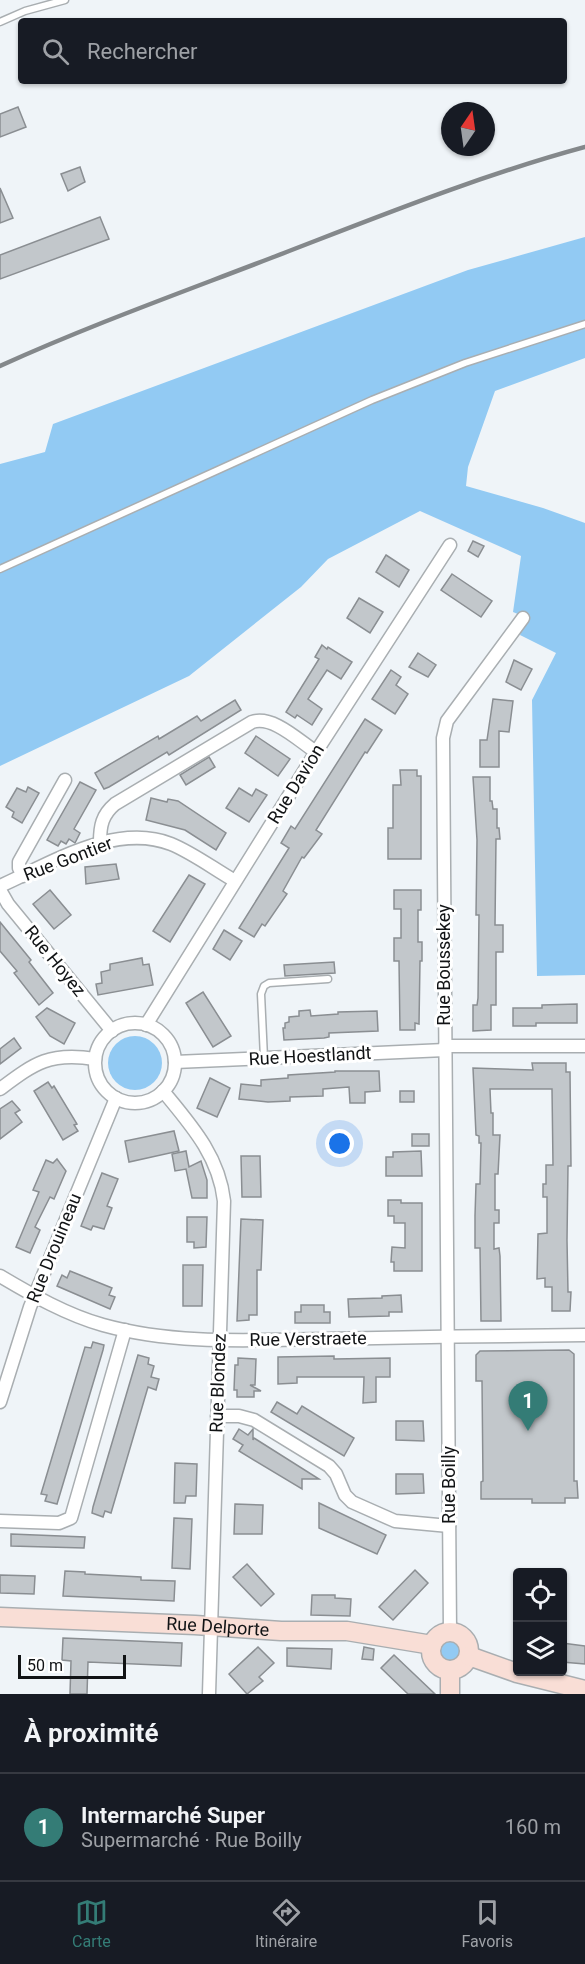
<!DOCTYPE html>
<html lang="fr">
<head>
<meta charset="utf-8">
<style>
	body { margin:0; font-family:Roboto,sans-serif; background:#20242c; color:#f1f3f6 }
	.controls { position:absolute; right:18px; bottom:18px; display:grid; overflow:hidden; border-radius:6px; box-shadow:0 2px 4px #0004 }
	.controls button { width:54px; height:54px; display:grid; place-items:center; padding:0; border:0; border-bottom:2px solid #363941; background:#171b24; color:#f1f3f6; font:30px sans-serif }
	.compass { position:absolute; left:441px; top:102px; width:54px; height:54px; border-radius:50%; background:#171b24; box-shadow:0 2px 4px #0004; rotate:13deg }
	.scale { position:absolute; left:18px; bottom:15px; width:108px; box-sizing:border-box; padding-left:6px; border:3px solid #111315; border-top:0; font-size:16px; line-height:21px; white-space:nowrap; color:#111315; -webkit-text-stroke:4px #fff; paint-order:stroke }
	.you { position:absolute; left:340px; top:1144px; width:21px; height:21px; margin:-15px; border:4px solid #fff; border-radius:50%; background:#1a73e8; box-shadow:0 0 0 9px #1a73e833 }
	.badge { display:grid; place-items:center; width:39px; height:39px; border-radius:50%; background:#347c76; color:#fff; font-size:20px; font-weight:700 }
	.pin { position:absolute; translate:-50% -50px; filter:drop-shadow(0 2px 3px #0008) }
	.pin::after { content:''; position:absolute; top:32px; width:21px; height:18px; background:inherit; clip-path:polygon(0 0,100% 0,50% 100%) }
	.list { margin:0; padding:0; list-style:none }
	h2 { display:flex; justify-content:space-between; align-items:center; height:78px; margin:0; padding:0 24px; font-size:26px }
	h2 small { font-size:20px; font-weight:400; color:#9ea1a6 }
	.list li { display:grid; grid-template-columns:39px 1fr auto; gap:18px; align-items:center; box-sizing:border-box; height:108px; padding:0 24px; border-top:2px solid #363941 }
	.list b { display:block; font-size:22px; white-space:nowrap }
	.list p { margin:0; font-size:20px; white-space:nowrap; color:#9ea1a6 }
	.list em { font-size:20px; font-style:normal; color:#9ea1a6 }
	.icon { flex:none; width:33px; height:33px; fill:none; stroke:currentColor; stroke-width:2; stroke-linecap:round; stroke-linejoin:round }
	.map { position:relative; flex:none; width:585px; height:1694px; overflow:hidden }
	.search { position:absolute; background:#171b24; box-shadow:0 2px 4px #0004; left:18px; right:18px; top:18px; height:66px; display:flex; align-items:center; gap:15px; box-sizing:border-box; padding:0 21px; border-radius:6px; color:#9ea1a6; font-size:22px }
	.sheet { height:186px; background:#171b24 }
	nav { display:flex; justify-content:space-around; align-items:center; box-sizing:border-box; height:84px; border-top:2px solid #363941; background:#171b24; font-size:16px; color:#9ea1a6 }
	nav a { display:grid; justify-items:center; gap:3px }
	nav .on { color:#347c76 }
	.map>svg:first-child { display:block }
	.green { fill:#92caf3 }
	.building { fill:#c2c7cb; stroke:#8a8e92; stroke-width:1.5 }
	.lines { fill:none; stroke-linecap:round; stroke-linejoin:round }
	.lane-casing { stroke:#a9aeb1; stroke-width:9 }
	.street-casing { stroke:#a9aeb1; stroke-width:15 }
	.secondary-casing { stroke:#a9aeb1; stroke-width:21 }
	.lane { stroke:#fff; stroke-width:6 }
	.street { stroke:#fff; stroke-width:12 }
	.secondary { stroke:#f9ded6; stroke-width:18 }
	.rail { stroke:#84888b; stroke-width:4.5 }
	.labels { text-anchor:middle; stroke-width:6; stroke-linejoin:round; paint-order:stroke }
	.street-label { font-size:18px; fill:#111315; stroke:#fff }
</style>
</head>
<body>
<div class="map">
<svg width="585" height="1694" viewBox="0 0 585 1694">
	<rect width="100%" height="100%" fill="#eff4f8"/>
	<g class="green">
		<polygon points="585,237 585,358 495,391 468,467 466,486 543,508 585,523 585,975 537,976 532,700 556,653 520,635 525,617 513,612 521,556 420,511 328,559 301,587 189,676 0,766 0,464 45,452 53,424 468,270"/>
		<circle cx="135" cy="1063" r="27"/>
		<circle cx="450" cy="1651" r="10"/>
	</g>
	<g class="building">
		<polygon points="18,107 26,127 0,137 0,114"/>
		<polygon points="80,167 85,182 68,191 61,174"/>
		<polygon points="0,188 13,218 0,223"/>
		<polygon points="100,217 109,239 0,279 0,255"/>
		<polygon points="473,541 484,546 478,557 468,551"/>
		<polygon points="386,555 409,570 399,587 376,572"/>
		<polygon points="452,574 492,601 481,617 441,590"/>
		<polygon points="359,598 383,612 370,633 347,618"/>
		<polygon points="322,645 327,649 328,647 352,662 341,679 327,670 308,699 322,709 312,725 297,715 295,718 286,712 319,659 315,657"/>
		<polygon points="418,653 436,665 428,677 409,667"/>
		<polygon points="514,660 532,669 521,690 506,682"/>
		<polygon points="391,670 401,677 396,685 408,694 395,714 372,699"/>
		<polygon points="493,699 513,701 509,732 499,731 499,767 480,767 480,740 487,740"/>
		<polygon points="235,700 241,710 169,755 167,752 109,787 104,789 95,773 158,736 159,739 197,716 201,721"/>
		<polygon points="365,719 382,730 367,753 365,752 316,830 322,834 304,858 302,857 283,891 287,894 265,926 262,924 254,937 239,928 289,848 281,843 291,826 295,829"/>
		<polygon points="256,736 290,759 278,776 245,753"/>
		<polygon points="209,757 215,767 186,785 180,775"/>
		<polygon points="400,770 417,770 417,776 421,776 421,859 388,859 388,828 393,828 393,785 401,785"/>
		<polygon points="473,777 490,777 490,801 492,801 493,809 497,809 497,828 499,828 500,839 496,839 495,925 503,925 503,952 496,952 496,1005 491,1005 491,1030 473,1031 473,1005 477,1005 478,998 479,915 476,915 477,840"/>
		<polygon points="80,782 96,790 74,829 80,833 75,843 69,839 66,844 61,841 58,846 47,840"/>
		<polygon points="28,787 39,793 22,823 12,817 14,812 6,807 17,788 26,792"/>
		<polygon points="239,788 252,796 256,789 267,795 249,822 226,808"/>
		<polygon points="151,798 167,802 168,799 178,801 226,833 216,850 185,830 146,820"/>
		<polygon points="116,864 119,879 86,884 85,867"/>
		<polygon points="189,875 205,884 170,942 153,931"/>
		<polygon points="50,890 71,915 54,929 33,904"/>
		<polygon points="394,890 421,890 421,910 418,910 418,942 422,942 422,961 420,961 419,1024 415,1023 415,1030 400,1030 399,961 394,961 394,938 401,938 401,909 394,909"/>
		<polygon points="0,922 31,960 29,962 53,993 39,1005 14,973 17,971 0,951"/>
		<polygon points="224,930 242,941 230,960 213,949"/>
		<polygon points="142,958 143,965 149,964 153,985 98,995 96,984 102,983 101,972 110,970 110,964"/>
		<polygon points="334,962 335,973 285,976 284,965"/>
		<polygon points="203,992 231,1036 213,1047 186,1003"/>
		<polygon points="577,1004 577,1023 536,1023 536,1026 513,1026 513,1008 542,1008 542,1005"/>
		<polygon points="47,1008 75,1023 64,1044 50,1036 36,1017"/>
		<polygon points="310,1010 311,1016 338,1014 338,1012 377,1011 378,1031 329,1033 329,1037 324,1038 284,1040 283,1028 285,1028 285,1023 289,1022 289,1017 299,1016 299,1011"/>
		<polygon points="14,1038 21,1048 0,1064 0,1049"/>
		<polygon points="532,1063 566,1063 566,1072 570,1072 571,1166 568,1166 567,1240 568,1292 571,1292 570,1311 552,1311 552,1287 545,1287 545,1278 537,1279 538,1234 547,1233 547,1197 543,1197 543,1184 546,1184 546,1165 553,1165 552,1089 490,1089 491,1113 493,1113 493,1135 500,1135 498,1174 495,1174 495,1210 499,1210 499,1223 494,1223 494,1249 499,1248 500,1256 501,1321 481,1321 480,1248 475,1248 475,1216 476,1184 480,1184 481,1143 479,1143 479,1136 476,1135 473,1068 533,1070"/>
		<polygon points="335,1071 379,1071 380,1091 365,1092 365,1103 350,1103 349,1087 323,1089 323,1096 290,1097 290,1101 268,1102 239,1099 241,1084 261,1086 261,1080 288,1078 288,1075 335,1072"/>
		<polygon points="210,1078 230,1088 217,1117 197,1108"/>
		<polygon points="48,1082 52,1088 54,1086 77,1124 74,1125 78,1131 63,1140 34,1091"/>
		<rect x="400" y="1091" width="14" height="11"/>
		<polygon points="12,1101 20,1110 15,1113 22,1122 0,1139 0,1109"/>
		<polygon points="174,1131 179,1151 129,1162 125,1141"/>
		<rect x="412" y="1134" width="17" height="12"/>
		<polygon points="186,1151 189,1167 201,1161 207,1180 207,1198 192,1198 186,1169 175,1171 172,1154"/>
		<polygon points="421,1151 422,1176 386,1176 386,1157 393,1157 393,1152"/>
		<polygon points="241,1156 260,1156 261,1197 242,1197"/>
		<polygon points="57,1159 66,1171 54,1199 50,1197 35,1227 40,1230 30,1253 16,1247 39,1192 33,1190 46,1160 53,1163"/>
		<polygon points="102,1173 118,1179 107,1206 112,1208 104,1229 93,1226 91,1230 81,1226"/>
		<polygon points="388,1200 401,1200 401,1203 422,1203 422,1271 394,1271 394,1262 391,1262 392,1247 405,1248 405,1223 394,1223 394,1216 388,1216"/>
		<polygon points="187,1217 207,1217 206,1247 194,1248 194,1242 187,1242"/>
		<polygon points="241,1219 263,1220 261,1270 257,1270 257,1315 249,1315 249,1320 237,1321"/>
		<polygon points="183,1265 203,1265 202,1306 183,1306"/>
		<polygon points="70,1271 112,1288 109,1295 115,1297 110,1309 57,1286 62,1275 67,1278"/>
		<polygon points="401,1295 402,1312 389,1312 389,1316 349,1317 348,1299 382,1298 382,1296"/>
		<polygon points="301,1305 324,1305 324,1312 330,1312 330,1323 295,1323 295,1312 301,1312"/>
		<polygon points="93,1342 104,1345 103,1350 57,1504 45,1501 47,1495 41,1494 85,1347 91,1348"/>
		<polygon points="569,1350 574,1354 574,1481 577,1481 578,1498 565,1498 565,1503 532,1503 532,1499 481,1499 481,1482 483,1481 482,1381 476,1381 476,1355 480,1351"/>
		<polygon points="138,1355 149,1358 148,1364 154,1366 151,1377 159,1379 156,1390 148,1387 111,1513 105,1511 103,1517 92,1513 93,1507"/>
		<polygon points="334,1356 334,1359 390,1358 390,1377 376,1377 376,1402 363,1403 364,1377 297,1377 297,1383 278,1384 278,1357"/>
		<polygon points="238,1358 256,1359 255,1385 250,1385 261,1391 254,1391 254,1397 237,1397 237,1390 234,1390 235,1365 238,1365"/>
		<polygon points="277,1402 297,1414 302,1406 354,1438 344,1456 271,1412"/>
		<polygon points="396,1421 423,1421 424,1441 396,1440"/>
		<polygon points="239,1429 248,1435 253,1429 253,1440 254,1438 319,1479 302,1479 302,1489 239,1451 243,1445 233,1439"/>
		<polygon points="175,1463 197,1464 196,1496 186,1496 185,1503 174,1503"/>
		<polygon points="396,1474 423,1474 424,1493 396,1494"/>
		<polygon points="319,1503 386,1535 377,1554 319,1528"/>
		<polygon points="235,1504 263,1505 262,1534 234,1534"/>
		<polygon points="174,1518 192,1519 190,1569 172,1568"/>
		<polygon points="11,1534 85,1537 84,1548 11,1546"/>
		<polygon points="247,1564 274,1594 261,1606 233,1577"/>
		<polygon points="415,1570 428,1583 393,1620 379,1607"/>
		<polygon points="65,1571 85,1572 85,1574 141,1577 141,1580 175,1581 174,1601 63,1596"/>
		<polygon points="0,1575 35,1576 34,1594 0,1593"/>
		<polygon points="312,1595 335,1595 335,1598 351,1599 350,1616 311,1615"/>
		<polygon points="63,1638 182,1643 181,1666 88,1662 87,1694 70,1694 71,1661 62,1660"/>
		<polygon points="562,1643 585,1646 585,1664 562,1662"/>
		<polygon points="258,1647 274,1663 259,1677 263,1681 247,1694 229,1674"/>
		<polygon points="364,1647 374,1649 373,1660 362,1659"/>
		<polygon points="287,1648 332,1649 331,1669 287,1666"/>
		<polygon points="394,1655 414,1674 435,1694 408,1694 381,1668"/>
	</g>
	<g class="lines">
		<defs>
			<g id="lane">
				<polyline points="0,22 25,11 65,0"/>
				<polyline points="0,569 372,400 465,363 585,324"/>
				<polyline points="264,1058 261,994 264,986 269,983 328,979"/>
			</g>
			<g id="street">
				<path d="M100,842C100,826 102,815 115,804L252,722C273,715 299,741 316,752"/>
				<polyline points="23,876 19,868 19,862 65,780"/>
				<path d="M0,886C50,864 115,822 171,844C193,853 214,869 235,881"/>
				<polyline points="0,890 8,904 112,1031"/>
				<circle cx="135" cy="1063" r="40"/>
				<polyline points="146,1025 316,752 450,545"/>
				<polyline points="445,1046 585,1046"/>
				<polyline points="175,1062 445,1050"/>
				<path d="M0,1089C35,1063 49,1052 95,1059"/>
				<path d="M163,1091C191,1125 219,1156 224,1201L209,1694"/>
				<path d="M0,1276C32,1295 67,1315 103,1325C175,1345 251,1340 325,1339C412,1337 498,1336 585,1335"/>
				<polyline points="0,1402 30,1307 116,1098"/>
				<polyline points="217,1416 239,1416 254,1420 329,1466 336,1474 345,1495 352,1502 395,1521 449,1526"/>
				<polyline points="0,1521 59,1523 71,1518 125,1330"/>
				<polyline points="450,1632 443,738 447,721 523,618"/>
			</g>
			<g id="secondary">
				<path id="s1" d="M0,1617L195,1625L281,1631H347L432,1645"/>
				<circle cx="450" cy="1651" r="19"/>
				<polyline points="469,1656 517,1673 585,1690"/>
				<polyline points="450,1670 450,1694"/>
			</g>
		</defs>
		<use href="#lane" class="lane-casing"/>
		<use href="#street" class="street-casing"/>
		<use href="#secondary" class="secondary-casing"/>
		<use href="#lane" class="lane"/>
		<use href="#street" class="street"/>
		<use href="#secondary" class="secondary"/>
		<path class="rail" d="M0,366C88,326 180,293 271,258C375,218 478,176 585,147"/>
	</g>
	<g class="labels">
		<g class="street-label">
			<text transform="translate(296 784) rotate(-58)" y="6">Rue Davion</text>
			<text transform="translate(68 859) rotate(-21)" y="6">Rue Gontier</text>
			<text transform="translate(55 961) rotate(51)" y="6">Rue Hoyez</text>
			<text transform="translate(444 965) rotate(-90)" y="6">Rue Boussekey</text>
			<text transform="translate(310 1056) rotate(-3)" y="6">Rue Hoestlandt</text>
			<text transform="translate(54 1248) rotate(-68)" y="6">Rue Drouineau</text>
			<text transform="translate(308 1339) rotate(-1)" y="6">Rue Verstraete</text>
			<text transform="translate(218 1383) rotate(-88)" y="6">Rue Blondez</text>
			<text transform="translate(449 1485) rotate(-90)" y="6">Rue Boilly</text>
			<text dy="6" stroke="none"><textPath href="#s1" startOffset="218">Rue Delporte</textPath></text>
		</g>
	</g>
</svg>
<div class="controls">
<button><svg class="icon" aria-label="locate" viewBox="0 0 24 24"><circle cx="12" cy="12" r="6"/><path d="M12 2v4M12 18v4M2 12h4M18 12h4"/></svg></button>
<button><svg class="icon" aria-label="layers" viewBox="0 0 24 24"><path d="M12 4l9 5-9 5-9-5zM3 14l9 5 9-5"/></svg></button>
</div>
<svg class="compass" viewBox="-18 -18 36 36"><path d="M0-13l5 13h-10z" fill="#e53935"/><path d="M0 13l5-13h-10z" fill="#9ea1a6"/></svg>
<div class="scale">50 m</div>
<div class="you"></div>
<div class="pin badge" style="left:528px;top:1431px">1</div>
<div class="search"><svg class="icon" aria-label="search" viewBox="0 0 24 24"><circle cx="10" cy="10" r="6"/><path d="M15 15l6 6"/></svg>Rechercher</div>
</div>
<section class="sheet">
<h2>À proximité<small></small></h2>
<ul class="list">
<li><span class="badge">1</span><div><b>Intermarché Super</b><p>Supermarché · Rue Boilly</p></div><em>160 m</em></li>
</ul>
</section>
<nav>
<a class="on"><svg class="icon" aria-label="map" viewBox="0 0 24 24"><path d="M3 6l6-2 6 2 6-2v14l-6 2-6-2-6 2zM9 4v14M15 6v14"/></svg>Carte</a>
<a><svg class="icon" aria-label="directions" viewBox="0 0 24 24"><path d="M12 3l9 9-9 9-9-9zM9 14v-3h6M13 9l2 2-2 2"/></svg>Itinéraire</a>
<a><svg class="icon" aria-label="saved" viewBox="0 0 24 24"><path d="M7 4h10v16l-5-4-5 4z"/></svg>Favoris</a>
</nav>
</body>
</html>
